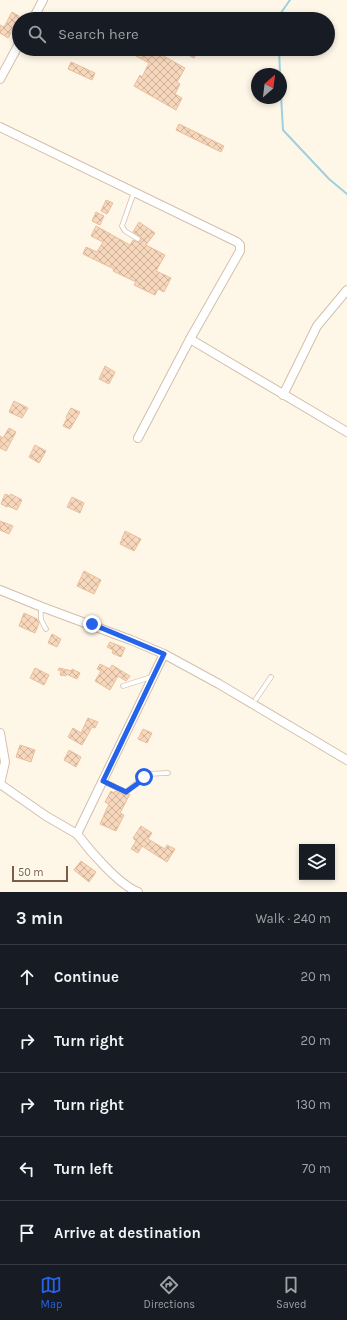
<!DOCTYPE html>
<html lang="en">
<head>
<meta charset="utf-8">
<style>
	body { margin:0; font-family:Karla,sans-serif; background:#242831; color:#f1f3f6 }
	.controls { position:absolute; right:12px; bottom:12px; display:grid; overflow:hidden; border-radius:0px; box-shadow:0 2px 6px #0003 }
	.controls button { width:36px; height:36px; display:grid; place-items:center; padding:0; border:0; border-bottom:1px solid #363941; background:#171b24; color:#f1f3f6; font:20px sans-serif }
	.compass { position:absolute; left:251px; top:68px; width:36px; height:36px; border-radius:50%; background:#171b24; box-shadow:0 2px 6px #0003; rotate:28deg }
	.scale { position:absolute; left:12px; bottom:10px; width:56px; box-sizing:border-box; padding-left:4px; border:2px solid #7c5e48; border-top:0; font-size:11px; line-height:14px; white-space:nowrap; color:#7c5e48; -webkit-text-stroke:3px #fffaf0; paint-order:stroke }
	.stop { position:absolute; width:12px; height:12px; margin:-9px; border:3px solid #2563eb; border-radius:50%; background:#fff }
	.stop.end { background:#2563eb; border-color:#fff; box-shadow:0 1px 4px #0008 }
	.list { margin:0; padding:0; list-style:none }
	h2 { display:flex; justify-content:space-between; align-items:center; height:52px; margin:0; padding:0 16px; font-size:17px }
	h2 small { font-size:13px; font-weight:400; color:#9ea1a6 }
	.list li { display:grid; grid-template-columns:26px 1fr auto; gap:12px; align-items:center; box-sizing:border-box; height:64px; padding:0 16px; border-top:1px solid #363941 }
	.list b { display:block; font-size:15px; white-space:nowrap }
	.list em { font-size:13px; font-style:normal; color:#9ea1a6 }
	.icon { flex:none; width:22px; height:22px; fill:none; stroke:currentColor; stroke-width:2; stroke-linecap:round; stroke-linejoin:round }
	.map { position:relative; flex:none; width:347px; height:892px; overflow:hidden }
	.search { position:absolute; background:#171b24; box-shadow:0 2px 6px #0003; left:12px; right:12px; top:12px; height:44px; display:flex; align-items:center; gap:10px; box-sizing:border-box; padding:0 14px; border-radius:22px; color:#9ea1a6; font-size:15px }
	.sheet { height:372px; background:#171b24 }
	nav { display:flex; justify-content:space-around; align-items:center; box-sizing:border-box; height:56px; border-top:1px solid #363941; background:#171b24; font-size:11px; color:#9ea1a6 }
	nav a { display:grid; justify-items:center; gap:2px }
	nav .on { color:#2563eb }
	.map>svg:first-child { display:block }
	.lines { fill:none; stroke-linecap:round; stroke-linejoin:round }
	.stream { stroke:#9ed0de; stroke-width:2 }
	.building { fill:url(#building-cross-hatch); stroke:#ebbe9b }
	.service-casing { stroke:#d3bfab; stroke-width:5.5 }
	.minor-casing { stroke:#d3bfab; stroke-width:10 }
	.service { stroke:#fff; stroke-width:4 }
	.minor { stroke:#fff; stroke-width:8 }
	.route { stroke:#2563eb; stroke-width:5 }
</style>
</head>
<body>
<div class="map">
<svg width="347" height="892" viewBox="0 0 347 892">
	<defs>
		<pattern id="building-cross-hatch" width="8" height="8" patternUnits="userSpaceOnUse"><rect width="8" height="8" fill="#f7d7bc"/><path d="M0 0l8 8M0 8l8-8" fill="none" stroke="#cdb29b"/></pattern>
	</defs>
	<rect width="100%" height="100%" fill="#fef7e8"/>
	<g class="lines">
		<g class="stream">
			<polyline points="278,19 278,17 290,0"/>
			<polyline points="279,49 280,74"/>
			<polyline points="281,95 283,130 329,179 347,194"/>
		</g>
	</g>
	<g class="building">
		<polygon points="12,12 19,16 19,27 17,31 13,29 8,38 0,33 0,25 4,27"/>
		<polygon points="140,49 151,49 185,68 177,82 180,84 175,94 182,98 176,110 134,86 140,75 142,77 149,63 136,56"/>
		<polygon points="177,49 199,49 194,58"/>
		<polygon points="71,62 95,73 92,80 68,69"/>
		<polygon points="179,124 224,146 221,152 176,130"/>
		<polygon points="106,200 113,203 107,214 101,211"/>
		<polygon points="96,212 104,216 100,225 92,221"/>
		<polygon points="139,222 155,233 146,245 165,255 156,271 171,278 164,292 158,289 155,295 134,285 136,282 113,271 114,269 83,254 86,247 97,252 103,242 91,236 96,226 130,245 133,240 138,242 141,240 141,237 133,232"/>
		<polygon points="105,366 115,372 109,384 99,379"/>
		<polygon points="14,401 28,408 22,418 9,412"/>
		<polygon points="71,408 80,412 70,429 63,426 67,418 66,417"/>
		<polygon points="9,428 16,432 6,451 0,448 0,436 3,438"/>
		<polygon points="35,445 46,451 39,463 29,457"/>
		<polygon points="5,494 10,496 11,494 22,500 17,510 8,506 7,507 1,504"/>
		<polygon points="72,497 84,503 80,513 67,507"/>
		<polygon points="0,521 13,526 9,534 0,530"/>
		<polygon points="125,531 141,539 134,551 120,544"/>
		<polygon points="84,571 101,580 94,594 77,586"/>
		<polygon points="24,613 37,619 39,623 35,633 19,626"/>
		<polygon points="52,634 61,639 57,647 48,643"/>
		<polygon points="110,642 125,648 121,657 112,653 113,650 107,647"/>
		<polygon points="100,664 110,669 112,665 130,676 126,681 118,676 110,690 95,681 101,671 97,669"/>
		<polygon points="35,668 49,675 44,685 30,678"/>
		<polygon points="59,668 72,671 72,669 80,673 77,679 66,674 66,676 60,675 61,671 58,670"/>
		<polygon points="88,718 98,722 95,728 92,727 82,745 68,737 73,728 81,733"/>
		<polygon points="143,729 152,733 147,743 138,739"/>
		<polygon points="20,745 35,750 31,762 16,757"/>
		<polygon points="69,750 81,757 76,767 64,760"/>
		<polygon points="111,791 114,793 115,791 125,795 130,794 120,813 124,815 116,831 100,824 109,804 105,802"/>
		<polygon points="141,826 152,833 148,839 165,849 167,845 175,849 167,862 142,846 138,853 131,849 136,841 133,838"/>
		<polygon points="81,861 96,872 89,882 74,870"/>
	</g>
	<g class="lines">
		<defs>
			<g id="service">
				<polyline points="134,192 122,226 125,231 138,239"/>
				<path d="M42,607C39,617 41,621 46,629"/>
				<polyline points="123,686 151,677"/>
				<polyline points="256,699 271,677"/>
				<polyline points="103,781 126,792 147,774 168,773"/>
			</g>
			<g id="minor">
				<polyline points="33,19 43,0"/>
				<polyline points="0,79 19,44"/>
				<polyline points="0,127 237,242 240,245 240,251 190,339 347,432"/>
				<polyline points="283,395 317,326 347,290"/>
				<polyline points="138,438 190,339"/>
				<polyline points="0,590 42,607 131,640 164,654 219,684 347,760"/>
				<polyline points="0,733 5,762 0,784 46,816 77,834"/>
				<path d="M138,892C119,885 90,851 77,834L164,654"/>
			</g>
		</defs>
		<use href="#service" class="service-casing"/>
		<use href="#minor" class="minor-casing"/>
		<use href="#service" class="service"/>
		<use href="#minor" class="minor"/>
	</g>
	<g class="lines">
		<polyline class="route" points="92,624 164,654 103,781 126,792 137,784 144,777"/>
	</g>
</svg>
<div class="controls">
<button><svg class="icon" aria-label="layers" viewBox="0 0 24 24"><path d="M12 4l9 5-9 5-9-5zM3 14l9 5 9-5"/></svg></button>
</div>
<svg class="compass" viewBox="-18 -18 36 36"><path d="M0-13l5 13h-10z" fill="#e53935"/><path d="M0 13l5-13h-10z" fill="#9ea1a6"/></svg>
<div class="scale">50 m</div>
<div class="stop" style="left:144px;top:777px"></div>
<div class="stop end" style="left:92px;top:624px"></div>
<div class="search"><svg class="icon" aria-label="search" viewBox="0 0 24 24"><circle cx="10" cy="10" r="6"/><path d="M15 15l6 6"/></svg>Search here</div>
</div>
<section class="sheet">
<h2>3 min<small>Walk · 240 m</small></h2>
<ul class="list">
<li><svg class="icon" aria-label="ahead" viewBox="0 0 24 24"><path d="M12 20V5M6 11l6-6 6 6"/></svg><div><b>Continue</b></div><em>20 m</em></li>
<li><svg class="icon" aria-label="right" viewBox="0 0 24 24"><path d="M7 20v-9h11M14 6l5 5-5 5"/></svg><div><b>Turn right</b></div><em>20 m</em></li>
<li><svg class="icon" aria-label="right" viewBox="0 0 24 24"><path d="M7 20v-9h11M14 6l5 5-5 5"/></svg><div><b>Turn right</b></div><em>130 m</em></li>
<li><svg class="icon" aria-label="left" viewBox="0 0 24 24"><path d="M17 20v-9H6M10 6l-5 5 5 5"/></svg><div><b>Turn left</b></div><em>70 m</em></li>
<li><svg class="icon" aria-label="arrive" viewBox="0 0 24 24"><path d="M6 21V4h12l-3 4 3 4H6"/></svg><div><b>Arrive at destination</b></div></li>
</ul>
</section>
<nav>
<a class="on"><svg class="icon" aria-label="map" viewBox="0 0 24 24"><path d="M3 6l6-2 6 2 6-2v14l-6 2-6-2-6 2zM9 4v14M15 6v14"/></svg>Map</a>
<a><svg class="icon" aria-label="directions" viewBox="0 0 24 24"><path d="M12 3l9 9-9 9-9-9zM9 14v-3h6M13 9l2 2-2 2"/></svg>Directions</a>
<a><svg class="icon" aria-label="saved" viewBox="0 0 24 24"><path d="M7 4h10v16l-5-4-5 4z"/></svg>Saved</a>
</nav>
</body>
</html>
